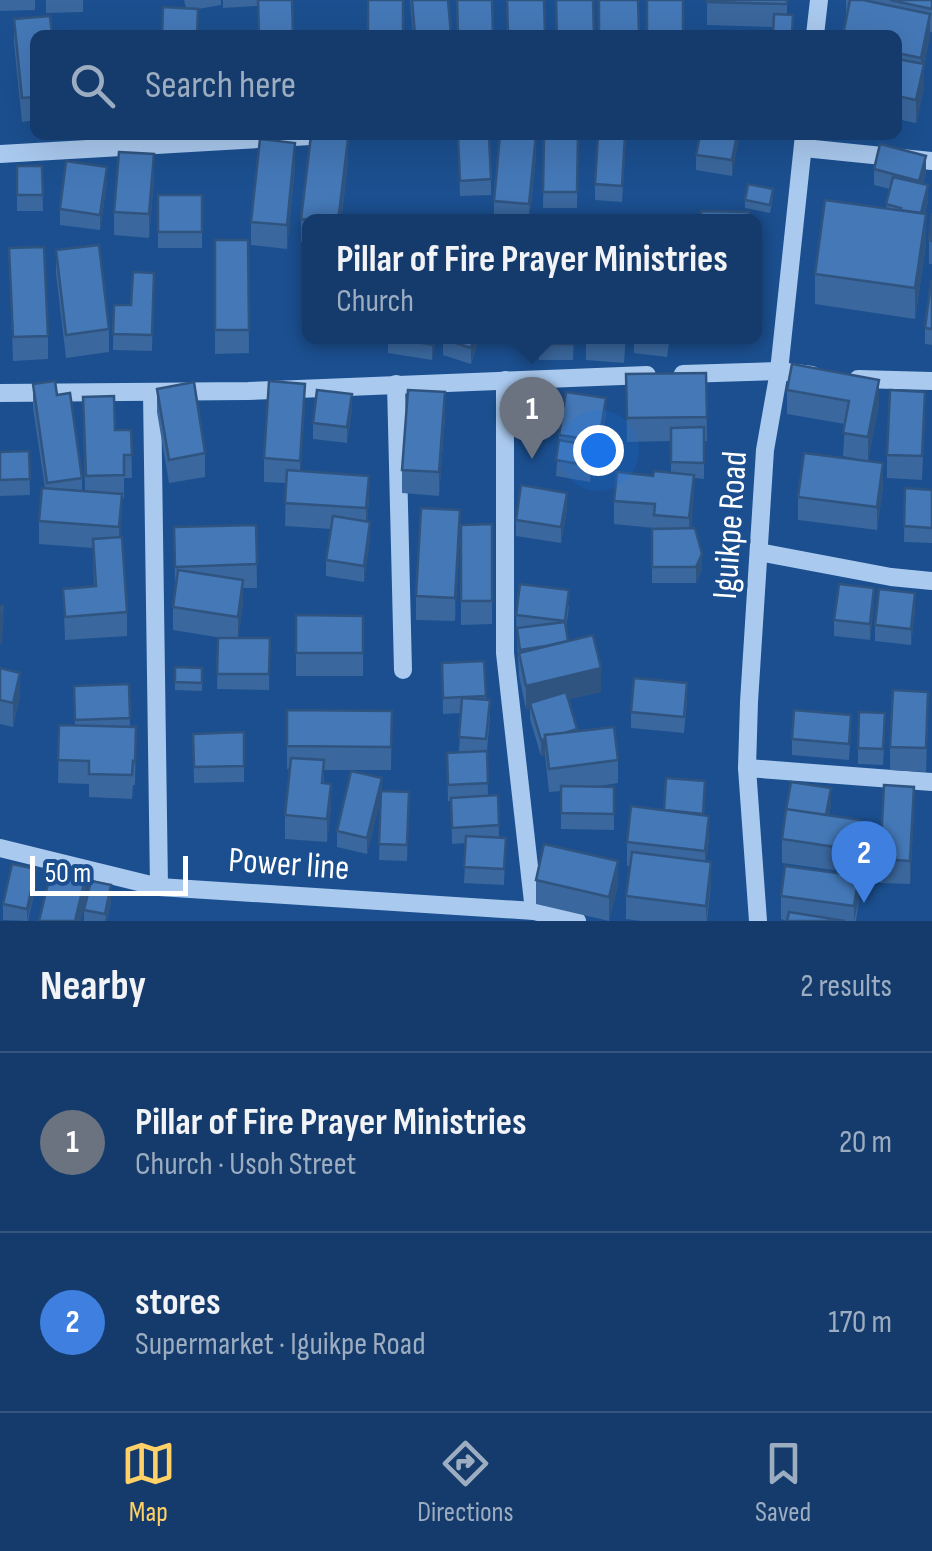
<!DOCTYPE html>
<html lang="en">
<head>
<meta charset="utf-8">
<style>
	body { margin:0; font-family:"Sofia Sans Condensed",sans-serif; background:#214673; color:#f1f3f6 }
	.scale { position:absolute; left:30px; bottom:25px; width:158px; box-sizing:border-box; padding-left:10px; border:5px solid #fff; border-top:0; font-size:28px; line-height:35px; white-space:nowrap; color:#fff; -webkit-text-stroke:8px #1b4f8f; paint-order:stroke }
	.you { position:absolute; left:598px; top:450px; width:35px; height:35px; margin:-25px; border:8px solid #fff; border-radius:50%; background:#1a73e8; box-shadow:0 0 0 15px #1a73e833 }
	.badge { display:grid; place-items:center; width:65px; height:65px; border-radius:50%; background:#ffd166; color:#fff; font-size:32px; font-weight:700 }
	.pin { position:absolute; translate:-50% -82px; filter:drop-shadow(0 2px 5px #0008) }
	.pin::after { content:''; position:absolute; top:52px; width:35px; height:30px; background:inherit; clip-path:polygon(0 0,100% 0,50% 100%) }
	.popup { position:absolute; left:302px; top:214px; width:460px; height:130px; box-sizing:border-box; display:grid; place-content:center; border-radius:15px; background:#143b6b; filter:drop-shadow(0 2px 8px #0005); font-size:32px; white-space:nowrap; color:#9dadc1 }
	.popup b { font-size:38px; color:#f1f3f6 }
	.popup::after { content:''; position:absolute; left:50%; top:100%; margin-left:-20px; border:20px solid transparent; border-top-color:#143b6b }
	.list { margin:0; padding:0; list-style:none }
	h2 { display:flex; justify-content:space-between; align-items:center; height:130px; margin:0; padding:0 40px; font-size:42px }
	h2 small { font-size:32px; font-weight:400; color:#9dadc1 }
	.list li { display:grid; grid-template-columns:65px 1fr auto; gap:30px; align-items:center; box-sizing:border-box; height:180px; padding:0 40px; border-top:2px solid #33557e }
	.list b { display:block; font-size:38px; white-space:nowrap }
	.list p { margin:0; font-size:32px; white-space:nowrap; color:#9dadc1 }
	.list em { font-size:32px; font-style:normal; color:#9dadc1 }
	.icon { flex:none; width:55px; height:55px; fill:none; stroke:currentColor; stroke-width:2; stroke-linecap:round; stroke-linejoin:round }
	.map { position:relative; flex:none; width:932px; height:921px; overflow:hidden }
	.search { position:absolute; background:#143b6b; box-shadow:0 10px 40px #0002; left:30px; right:30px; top:30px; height:110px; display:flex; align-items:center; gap:25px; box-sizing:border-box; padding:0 35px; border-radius:15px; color:#9dadc1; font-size:38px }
	.sheet { height:490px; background:#143b6b }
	nav { display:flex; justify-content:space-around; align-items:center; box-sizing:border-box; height:140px; border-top:2px solid #33557e; background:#143b6b; font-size:28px; color:#9dadc1 }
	nav a { display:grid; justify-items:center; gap:5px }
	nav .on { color:#ffd166 }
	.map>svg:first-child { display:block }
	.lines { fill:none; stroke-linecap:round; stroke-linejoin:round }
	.minor { stroke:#a9c9ee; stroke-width:18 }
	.wall { fill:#3a679d }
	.shaded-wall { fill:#305480 }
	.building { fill:#4478b7; stroke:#305480; stroke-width:2.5 }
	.labels { text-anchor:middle; stroke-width:8; stroke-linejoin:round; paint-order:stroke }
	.street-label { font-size:35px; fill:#fff; stroke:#1b4f8f }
</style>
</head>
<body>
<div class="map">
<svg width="932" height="921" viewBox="0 0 932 921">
	<rect width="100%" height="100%" fill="#1b4f8f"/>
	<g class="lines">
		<g class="minor">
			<polyline points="815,35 819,0"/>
			<polyline points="804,148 932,161"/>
			<polyline points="0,154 328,135"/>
			<polyline points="683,374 779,371 812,375"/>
			<polyline points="858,379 932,381"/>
			<polyline points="505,380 505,653 534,911"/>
			<polyline points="396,384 403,670"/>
			<polyline points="152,392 159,887"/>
			<polyline points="0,393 248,391 647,375"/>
			<polyline points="759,552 891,577 932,581"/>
			<polyline points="747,768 932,782"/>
			<polyline points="0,848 159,887 534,911 577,921"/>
			<polyline points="758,921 747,768 749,702 765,450 779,371 804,135"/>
		</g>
	</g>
	<g class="wall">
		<polygon points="0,0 35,0 35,10 0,11"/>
		<polygon points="46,0 83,0 83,12 46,13"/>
		<polygon points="184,0 221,0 221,5 198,9 198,35 162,35 186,8"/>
		<polygon points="223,0 292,0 258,6 223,8"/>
		<polygon points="410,0 448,0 451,35 413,35"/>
		<polygon points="707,0 787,0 787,14 793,15 793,35 773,35 773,27 707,25"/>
		<polygon points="846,0 932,0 932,32 930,32 924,68 924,88 916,123 897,119 897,35 846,14"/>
		<polygon points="14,19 35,35 35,120 22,122 14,43"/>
		<polygon points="544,135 578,135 577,208 543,208"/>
		<polygon points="626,135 622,202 595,200 595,184"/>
		<polygon points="739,135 732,176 696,170 696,155"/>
		<polygon points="458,139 491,179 491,195 460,196"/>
		<polygon points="536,156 529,222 494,222 494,201"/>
		<polygon points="348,162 341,222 310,222 310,243 301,242 301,219"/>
		<polygon points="17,166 42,166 43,211 17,211"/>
		<polygon points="295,166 287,249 251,245 251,222"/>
		<polygon points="874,169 926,172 923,184 928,201 925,214 926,244 915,319 815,304 815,274 886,208 890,189 874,185"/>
		<polygon points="154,178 149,238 114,235 114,212"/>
		<polygon points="107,182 100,230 60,225 60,209"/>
		<rect x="158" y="195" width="44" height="53"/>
		<polygon points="773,197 770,213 745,208 745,200"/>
		<polygon points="932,213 932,264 929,264 929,240"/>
		<polygon points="215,240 248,240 249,353 215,354"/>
		<polygon points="9,248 48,336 48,359 13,361"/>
		<polygon points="56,250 109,329 109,352 66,358 56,273"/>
		<polygon points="154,273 152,351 113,350 114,305 131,305"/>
		<polygon points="932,281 932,345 925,344 925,328"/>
		<polygon points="388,336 436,336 432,360 388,353"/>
		<polygon points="480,336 471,364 443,355 443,339"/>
		<polygon points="539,336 574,336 573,360 539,360"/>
		<polygon points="586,336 626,336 624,363 586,360"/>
		<polygon points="670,336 667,357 634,353 634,337"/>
		<polygon points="706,373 707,441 704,441 704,479 694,478 691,528 702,570 696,583 652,583 652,529 654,528 614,524 614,501 653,476 671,473 671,441 627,442 626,374"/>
		<polygon points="33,384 57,395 82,478 82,491 85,491 83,421 115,430 131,430 132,478 124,478 124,498 122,498 120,537 127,612 127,636 65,640 63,589 94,587 93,548 39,544 39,521 45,488 33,408"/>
		<polygon points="157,389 205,453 205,477 169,483 157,412"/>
		<polygon points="787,390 879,403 868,461 843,456 845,424 787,414"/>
		<polygon points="305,407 300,471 369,499 367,521 370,538 364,582 326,576 326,560 331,529 285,526 286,483 264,482 264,458"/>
		<polygon points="352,410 347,443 313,439 313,423"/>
		<polygon points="606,414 599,457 593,456 590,482 556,476 559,435"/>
		<polygon points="925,415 922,480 887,478 887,455"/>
		<polygon points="445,416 439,496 402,493 402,470"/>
		<polygon points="29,451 30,495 0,496 0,452"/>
		<polygon points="883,487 877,530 798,520 798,497"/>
		<polygon points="905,488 932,490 932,543 904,542"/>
		<polygon points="567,509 561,543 516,536 516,520"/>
		<polygon points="492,524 492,624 461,625 461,525"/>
		<polygon points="256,525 257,588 243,588 243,603 238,638 270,638 269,690 217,689 218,638 222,638 173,630 173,607 175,590 174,527"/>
		<polygon points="460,534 455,621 416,620 416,596"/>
		<polygon points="874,603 870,640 834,636 834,620"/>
		<polygon points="569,606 566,628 568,641 601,692 569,699 577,731 618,760 618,783 594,787 614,787 614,830 561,829 561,791 549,792 545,755 541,756 530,719 530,708 526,709 519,676 516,615"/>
		<polygon points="915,609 911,645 875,641 875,625"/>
		<polygon points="296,615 363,616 363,676 296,676"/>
		<polygon points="442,663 486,696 490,716 487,751 488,796 498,795 499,837 506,838 504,885 464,883 466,843 452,844 451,801 448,801 447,753 459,752 461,713 443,714"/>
		<polygon points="175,667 202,668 202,691 175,690"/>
		<polygon points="0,668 20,696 13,727 0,724"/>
		<polygon points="129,684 130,727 136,727 135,785 133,785 132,799 89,797 89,784 58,783 59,725 75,725 74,686"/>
		<polygon points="687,699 684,733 631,728 631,712"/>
		<polygon points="287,710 392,711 391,770 324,770 324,783 331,807 327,842 285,839 285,815 289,769 287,769"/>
		<polygon points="928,715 926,772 890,770 890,747"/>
		<polygon points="885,729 883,765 858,764 858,748"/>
		<polygon points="851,731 849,760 792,755 792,739"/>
		<polygon points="244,732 244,782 194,783 193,734"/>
		<polygon points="382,791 409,792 407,861 379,860 381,797 367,854 337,847 337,831"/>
		<polygon points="705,797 704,815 709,839 706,861 711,885 707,921 641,921 626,919 626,896 630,866 627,866 627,842 664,810"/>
		<polygon points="831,804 829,816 860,843 855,873 782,863 782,839"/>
		<polygon points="914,810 910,884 880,883 880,859"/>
		<polygon points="536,880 618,884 609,921 536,904"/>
		<polygon points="36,885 28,921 3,920 3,904"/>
		<polygon points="781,896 859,899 856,921 787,921 781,919"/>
		<polygon points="111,901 107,921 84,921 84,910"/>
	</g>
	<g class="shaded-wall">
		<polygon points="930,14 930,37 924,68 924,88 916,123 916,100 921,77 921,58"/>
		<polygon points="536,135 536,156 529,222 529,204"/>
		<polygon points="737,135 739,135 739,139 732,176 732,160"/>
		<polygon points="348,139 348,162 341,222 338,222"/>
		<polygon points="295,143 295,166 287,249 287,225"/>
		<polygon points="154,154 154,178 149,238 149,214"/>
		<polygon points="926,156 926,172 919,197 919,181"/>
		<polygon points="107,167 107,182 100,230 100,215"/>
		<polygon points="928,185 928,201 919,239 919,223"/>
		<polygon points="926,214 926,244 915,319 915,288"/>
		<polygon points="434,336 436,336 432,360 432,345"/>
		<polygon points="475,336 480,336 471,364 471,348"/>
		<polygon points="879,380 879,403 868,461 868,437"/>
		<polygon points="305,384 305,407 300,484 300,461"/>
		<polygon points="445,392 445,416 439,496 439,472"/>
		<polygon points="352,394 352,410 347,443 347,427"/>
		<polygon points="606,398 606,414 599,457 599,441"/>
		<polygon points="593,446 593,462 590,482 590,466"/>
		<polygon points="883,463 883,487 877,530 877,507"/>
		<polygon points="694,475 694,499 689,541 689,518"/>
		<polygon points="369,476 369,499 366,531 366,508"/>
		<polygon points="567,493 567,509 561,543 561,527"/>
		<polygon points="122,494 122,518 119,551 119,527"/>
		<polygon points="460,510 460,534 455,621 455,598"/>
		<polygon points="370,522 370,538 364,582 364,566"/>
		<polygon points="702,554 702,570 696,583 696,567"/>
		<polygon points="243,580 243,603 238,640 238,617"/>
		<polygon points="874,588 874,603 870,640 870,624"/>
		<polygon points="915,593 915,609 911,645 911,629"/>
		<polygon points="601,668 601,692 532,708 530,703 530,708 526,709 526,686"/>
		<polygon points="20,673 20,696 13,727 13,703"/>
		<polygon points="545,739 545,755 541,756 541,740"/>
		<polygon points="382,778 382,794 367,854 367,838"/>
		<polygon points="331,784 331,807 327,842 327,819"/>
		<polygon points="914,787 914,810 910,884 910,861"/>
		<polygon points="831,788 831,804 826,833 826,817"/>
		<polygon points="709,816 709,839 705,874 705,851"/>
		<polygon points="860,820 860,843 855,873 855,850"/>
		<polygon points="618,861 618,884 609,921 609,897"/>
		<polygon points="711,862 711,885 706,921 706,906"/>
		<polygon points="36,869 36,885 27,921 27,909"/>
		<polygon points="87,871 87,894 81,921 75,921"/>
		<polygon points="859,876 859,899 854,921 854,906"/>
		<polygon points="111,885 111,901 107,921 105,921"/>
	</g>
	<g class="building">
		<polygon points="258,0 292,0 293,35 259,35"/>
		<rect x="368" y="0" width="35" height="35"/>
		<polygon points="412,0 448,0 451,35 415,35"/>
		<polygon points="457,0 492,0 493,35 458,35"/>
		<polygon points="507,0 544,0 545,35 508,35"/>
		<polygon points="556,0 593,0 594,35 557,35"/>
		<polygon points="599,0 638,0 639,35 599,35"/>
		<rect x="647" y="0" width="36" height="35"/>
		<polygon points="707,0 787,0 787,4 707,2"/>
		<polygon points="850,0 863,0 930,14 921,58 897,53 897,35 843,35"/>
		<polygon points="890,0 932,0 932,9"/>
		<polygon points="163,7 198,9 197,35 162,35"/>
		<polygon points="774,14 793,15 792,35 773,35"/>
		<polygon points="50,16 52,35 35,35 35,97 22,98 14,19"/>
		<rect x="116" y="33" width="34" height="2"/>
		<polygon points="897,59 924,64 916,100 897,96"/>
		<polygon points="311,135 348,139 338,222 301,219"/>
		<polygon points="500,135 536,135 529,204 494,201"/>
		<polygon points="544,135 578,135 577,192 543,192"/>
		<polygon points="598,135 625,135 622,186 595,184"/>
		<polygon points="700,135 737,135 732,160 696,155"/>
		<polygon points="489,137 491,179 460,181 458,139"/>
		<polygon points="260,139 295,143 287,225 251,222"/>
		<polygon points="880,144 926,156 919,181 874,169"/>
		<polygon points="119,152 154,154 149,214 114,212"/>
		<polygon points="66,161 107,167 100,215 60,209"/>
		<polygon points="17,166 42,166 43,195 17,195"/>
		<polygon points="893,177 928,185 921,213 900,210 901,208 886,204"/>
		<polygon points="748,184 773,189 770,205 745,200"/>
		<rect x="158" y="195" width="44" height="37"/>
		<polygon points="825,200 926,214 915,288 815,274"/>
		<polygon points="701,211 749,212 748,222 701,222"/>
		<polygon points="932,213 932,241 929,240"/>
		<polygon points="215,240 248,240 249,330 215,330"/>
		<polygon points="99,245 109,329 66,335 56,250"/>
		<polygon points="44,247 48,336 13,337 9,248"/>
		<polygon points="133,272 154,273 152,335 113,334 114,305 131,305"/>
		<polygon points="931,281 932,281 932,329 925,328"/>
		<polygon points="388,336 434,336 432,345"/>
		<polygon points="444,336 475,336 471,348 443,339"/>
		<rect x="539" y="336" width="34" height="8"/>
		<polygon points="586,336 625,336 624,339"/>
		<polygon points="634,336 667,336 667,342"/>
		<polygon points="792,364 879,380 868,437 843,433 849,401 787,390"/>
		<polygon points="706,373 707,417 627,418 626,374"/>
		<polygon points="55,381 57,395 70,393 82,478 47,483 33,384"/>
		<polygon points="269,381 305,384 300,461 264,458"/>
		<polygon points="194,382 205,453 169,460 157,389"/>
		<polygon points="317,390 352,394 347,427 313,423"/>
		<polygon points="408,390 445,392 439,472 402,470"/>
		<polygon points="890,390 925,392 922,456 887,455"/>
		<polygon points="566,392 606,398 599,441 559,435"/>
		<polygon points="114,396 115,430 131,430 132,455 124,455 124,475 86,476 83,397"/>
		<polygon points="704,427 704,463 671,462 671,428"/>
		<polygon points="559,440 593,446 590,466 556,460"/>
		<polygon points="29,451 30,479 0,480 0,452"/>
		<polygon points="804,453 883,463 877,507 798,497"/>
		<polygon points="287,470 369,476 366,508 285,503"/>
		<polygon points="654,471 694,475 689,518 654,515 655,504 614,501 617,472 653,476"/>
		<polygon points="521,485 567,493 561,527 516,520"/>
		<polygon points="42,488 122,494 119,527 39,521"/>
		<polygon points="905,488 932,490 932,528 904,526"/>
		<polygon points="421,508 460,510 455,598 416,596"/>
		<polygon points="333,516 370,522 364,566 326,560"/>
		<polygon points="492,524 492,601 461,601 461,525"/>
		<polygon points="256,525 257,564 175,567 174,527"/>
		<polygon points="695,528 702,554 696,567 652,567 652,529"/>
		<polygon points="122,537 127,612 65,617 63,589 96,586 93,539"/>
		<polygon points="178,570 243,580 238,617 173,607"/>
		<polygon points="520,584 569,590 565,621 516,615"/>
		<polygon points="839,584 874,588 870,624 834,620"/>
		<polygon points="879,589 915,593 911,629 875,625"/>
		<polygon points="0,606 3,606 1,643 0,643"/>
		<polygon points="296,615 363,616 363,653 296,653"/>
		<polygon points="565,622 568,641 546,646 520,650 517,628"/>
		<polygon points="593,635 601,668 526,686 519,653"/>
		<polygon points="218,638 270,638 269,674 217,674"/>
		<polygon points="484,661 486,696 443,698 442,663"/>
		<polygon points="175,667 202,668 202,683 175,682"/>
		<polygon points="0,668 20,673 13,703 0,700"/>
		<polygon points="634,678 687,683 684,717 631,712"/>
		<polygon points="129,684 130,718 75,720 74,686"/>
		<polygon points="893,690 928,692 926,748 890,747"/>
		<polygon points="566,692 577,729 565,733 545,735 545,739 541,740 530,703"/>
		<polygon points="462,698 490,700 486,739 459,737"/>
		<polygon points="287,710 392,711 391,747 287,746"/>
		<polygon points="794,710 851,715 849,744 792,739"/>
		<polygon points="859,712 885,713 883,749 858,748"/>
		<polygon points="59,725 136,727 135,762 133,761 132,775 89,774 89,761 58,760"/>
		<polygon points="614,727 618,760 549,769 545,735"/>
		<polygon points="244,732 244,766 194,767 193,734"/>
		<polygon points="487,751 488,783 448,785 447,753"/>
		<polygon points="291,758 324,760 322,783 331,784 327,819 285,815"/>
		<polygon points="351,771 382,778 367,838 337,831"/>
		<polygon points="666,778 705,781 703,814 664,810"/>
		<polygon points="791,782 831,788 826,815 786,810"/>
		<polygon points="884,785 914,787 910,861 880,859"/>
		<polygon points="561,786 614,787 614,814 561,813"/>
		<polygon points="381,791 409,792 407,845 379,844"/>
		<polygon points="498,795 499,825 452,828 451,798"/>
		<polygon points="631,806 709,816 705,851 627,842"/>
		<polygon points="786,809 860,820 855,850 782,839"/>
		<polygon points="466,836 506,838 504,869 464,867"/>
		<polygon points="544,844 618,861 609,897 536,880"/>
		<polygon points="632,852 711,862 706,906 626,896"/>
		<polygon points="53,863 87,871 75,921 39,921"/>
		<polygon points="12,864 36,869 27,909 3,904"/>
		<polygon points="785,866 859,876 854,906 781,896"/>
		<polygon points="91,881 111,885 105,914 84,910"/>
		<polygon points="789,912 845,921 787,921"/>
	</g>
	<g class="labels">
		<g class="street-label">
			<text transform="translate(729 525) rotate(-86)" y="12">Iguikpe Road</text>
			<text transform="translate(289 863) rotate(4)" y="12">Power line</text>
		</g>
	</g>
</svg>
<div class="scale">50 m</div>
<div class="you"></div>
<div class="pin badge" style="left:532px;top:459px;background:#6b7280">1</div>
<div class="popup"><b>Pillar of Fire Prayer Ministries</b>Church</div>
<div class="pin badge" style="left:864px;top:903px;background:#3f7fe0">2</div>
<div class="search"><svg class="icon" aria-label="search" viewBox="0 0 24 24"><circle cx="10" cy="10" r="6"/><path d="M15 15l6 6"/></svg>Search here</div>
</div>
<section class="sheet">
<h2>Nearby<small>2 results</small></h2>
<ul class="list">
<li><span class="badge" style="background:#6b7280">1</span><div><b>Pillar of Fire Prayer Ministries</b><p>Church · Usoh Street</p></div><em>20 m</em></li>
<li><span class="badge" style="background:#3f7fe0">2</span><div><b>stores</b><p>Supermarket · Iguikpe Road</p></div><em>170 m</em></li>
</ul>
</section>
<nav>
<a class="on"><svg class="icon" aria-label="map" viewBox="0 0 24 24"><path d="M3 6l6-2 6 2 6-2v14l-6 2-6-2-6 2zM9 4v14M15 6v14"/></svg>Map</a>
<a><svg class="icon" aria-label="directions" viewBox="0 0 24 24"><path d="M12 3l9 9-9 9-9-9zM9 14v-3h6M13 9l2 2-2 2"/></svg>Directions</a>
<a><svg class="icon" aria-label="saved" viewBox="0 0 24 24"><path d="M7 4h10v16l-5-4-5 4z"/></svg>Saved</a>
</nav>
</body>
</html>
